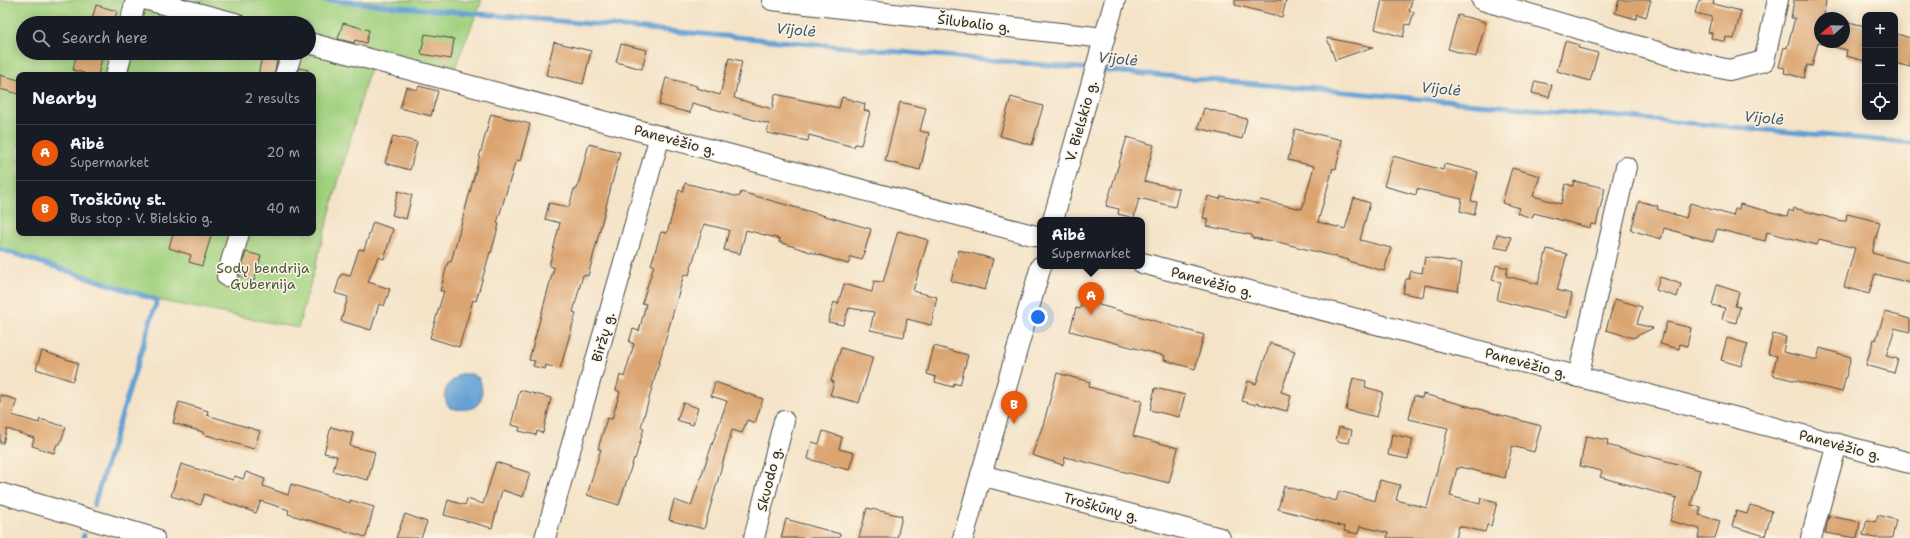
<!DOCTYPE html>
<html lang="en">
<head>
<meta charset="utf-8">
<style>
	body { margin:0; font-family:"Shantell Sans",sans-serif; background:#20242c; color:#f1f3f6 }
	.controls { position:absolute; right:12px; top:12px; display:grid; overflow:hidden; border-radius:8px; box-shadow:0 2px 10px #0003 }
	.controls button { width:36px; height:36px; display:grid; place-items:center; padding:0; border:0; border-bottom:1px solid #363941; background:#171b24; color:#f1f3f6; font:20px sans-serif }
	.compass { position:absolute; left:1814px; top:12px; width:36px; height:36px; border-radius:50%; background:#171b24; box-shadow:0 2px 10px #0003; rotate:250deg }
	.you { position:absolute; left:1038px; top:317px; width:14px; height:14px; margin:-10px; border:3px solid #fff; border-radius:50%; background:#1a73e8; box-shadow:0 0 0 6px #1a73e833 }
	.badge { display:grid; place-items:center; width:26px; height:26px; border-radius:50%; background:#ea580c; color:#fff; font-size:13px; font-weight:700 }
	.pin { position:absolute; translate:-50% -33px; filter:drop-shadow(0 1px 2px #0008) }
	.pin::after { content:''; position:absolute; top:21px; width:14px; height:12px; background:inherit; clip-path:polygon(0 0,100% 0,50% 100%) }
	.popup { position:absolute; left:1037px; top:217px; width:108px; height:52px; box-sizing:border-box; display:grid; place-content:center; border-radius:8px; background:#171b24; filter:drop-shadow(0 1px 3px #0005); font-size:13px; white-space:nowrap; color:#9ea1a6 }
	.popup b { font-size:15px; color:#f1f3f6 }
	.popup::after { content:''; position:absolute; left:50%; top:100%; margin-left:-8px; border:8px solid transparent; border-top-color:#171b24 }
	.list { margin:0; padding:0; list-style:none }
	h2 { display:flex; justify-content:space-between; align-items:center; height:52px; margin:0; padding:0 16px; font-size:17px }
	h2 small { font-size:13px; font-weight:400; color:#9ea1a6 }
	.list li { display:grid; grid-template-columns:26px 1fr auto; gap:12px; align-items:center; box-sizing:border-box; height:56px; padding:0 16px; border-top:1px solid #363941 }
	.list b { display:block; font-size:15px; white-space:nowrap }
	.list p { margin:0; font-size:13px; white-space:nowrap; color:#9ea1a6 }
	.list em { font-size:13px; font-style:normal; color:#9ea1a6 }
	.icon { flex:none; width:22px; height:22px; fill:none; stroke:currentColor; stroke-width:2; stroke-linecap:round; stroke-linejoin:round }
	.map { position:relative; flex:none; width:1910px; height:538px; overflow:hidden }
	.search { position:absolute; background:#171b24; box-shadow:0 2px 10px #0003; left:16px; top:16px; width:300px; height:44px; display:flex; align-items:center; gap:10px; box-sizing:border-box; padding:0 14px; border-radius:22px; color:#9ea1a6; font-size:15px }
	.panel { position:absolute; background:#171b24; box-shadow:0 2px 10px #0003; left:16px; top:72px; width:300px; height:164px; border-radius:8px }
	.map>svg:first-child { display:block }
	.green { fill:#a2d280; stroke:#667e56; fill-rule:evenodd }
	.water { fill:#63a0d4; stroke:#476680 }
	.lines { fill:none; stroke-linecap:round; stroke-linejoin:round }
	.stream { stroke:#63a0d4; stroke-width:5 }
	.building { fill:#dba571 }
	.minor-casing { stroke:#494742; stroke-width:22 }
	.minor { stroke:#fff; stroke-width:20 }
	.labels { text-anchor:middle; stroke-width:3; stroke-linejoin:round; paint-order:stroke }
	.street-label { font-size:14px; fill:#2b2b2b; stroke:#fcf5e5 }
	.park-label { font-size:14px; fill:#495540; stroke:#fcf5e5 }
	.water-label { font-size:15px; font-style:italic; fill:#415a6f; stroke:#fcf5e5 }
</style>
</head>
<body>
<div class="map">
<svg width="1910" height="538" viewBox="0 0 1910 538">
	<rect width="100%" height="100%" fill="#fcf5e5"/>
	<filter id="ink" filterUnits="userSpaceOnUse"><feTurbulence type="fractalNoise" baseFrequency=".025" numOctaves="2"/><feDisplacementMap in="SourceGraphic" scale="8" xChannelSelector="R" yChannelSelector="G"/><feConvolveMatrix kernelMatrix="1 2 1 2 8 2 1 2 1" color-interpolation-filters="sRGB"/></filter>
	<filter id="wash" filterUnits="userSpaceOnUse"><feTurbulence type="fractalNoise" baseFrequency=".012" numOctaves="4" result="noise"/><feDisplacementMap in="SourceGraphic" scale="16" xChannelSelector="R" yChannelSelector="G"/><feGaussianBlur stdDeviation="0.9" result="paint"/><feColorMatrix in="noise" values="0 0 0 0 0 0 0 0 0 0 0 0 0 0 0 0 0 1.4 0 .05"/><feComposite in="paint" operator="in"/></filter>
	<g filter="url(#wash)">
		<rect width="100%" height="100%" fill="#f4e3c7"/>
		<path class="green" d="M0,0H482L450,80L372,60L298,328L157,300L0,249ZM23,23H309V53H23ZM19,75H313V233H19Z"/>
		<path class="water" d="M460,374H472L480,379C487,405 475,413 450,408C439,393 447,384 460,374Z"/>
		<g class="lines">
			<g class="stream">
				<polyline points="325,0 1090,69"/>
				<polyline points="1100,70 1910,143"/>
				<polyline points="0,249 157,300 94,505"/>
				<polyline points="83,538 84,535"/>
			</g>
		</g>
		<g id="blocks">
			<g class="building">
				<polygon points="1235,0 1286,0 1282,17 1235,5"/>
				<polygon points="1382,0 1412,0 1409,11 1414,12 1410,25 1406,24 1403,37 1375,29"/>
				<polygon points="1619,0 1651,0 1646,17 1637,14 1636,19 1615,13"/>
				<polygon points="1699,0 1714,0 1713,4 1741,11 1734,39 1726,37 1725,42 1711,38 1712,33 1708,32 1712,17 1695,13"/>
				<polygon points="1794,0 1826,0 1824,15 1834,18 1820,18 1820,42 1844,42 1844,21 1865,26 1865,61 1846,56 1847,50 1818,43 1812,66 1807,65 1804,78 1784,73 1785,68 1779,67 1784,47 1787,48 1795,18 1791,18"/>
				<polygon points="96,5 117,11 114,23 91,23"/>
				<polygon points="1458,15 1486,22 1476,57 1448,49"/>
				<polygon points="343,23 369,30 366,43 355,40 354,43 338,39"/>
				<polygon points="425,34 454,39 451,59 421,54"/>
				<polygon points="1898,34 1910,38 1910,67 1895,63 1895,45"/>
				<polygon points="1327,38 1373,47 1335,60"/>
				<polygon points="1565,41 1579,45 1578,48 1598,53 1590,81 1557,71"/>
				<polygon points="554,42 591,51 583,84 546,75"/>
				<polygon points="621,44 647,50 642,69 616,62"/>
				<polygon points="77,53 102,58 98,75 84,75 84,73 73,70"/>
				<polygon points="262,57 277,61 274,75 258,75"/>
				<polygon points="729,58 742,61 734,98 772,109 775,94 839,108 842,97 865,104 864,110 870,112 861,145 855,144 854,147 809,135 808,141 767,133 769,124 692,103 690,113 659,105 666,78 697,86 696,88 720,95"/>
				<polygon points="299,68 308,70 307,75 297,75"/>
				<polygon points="0,75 19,80 19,94 0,89"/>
				<polygon points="1535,81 1552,85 1549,97 1532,93"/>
				<polygon points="419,86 438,91 431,116 400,108 406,87 417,90"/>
				<polygon points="1011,97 1043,106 1032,145 1000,136"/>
				<polygon points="900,102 926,108 920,131 929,133 920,170 885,161"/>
				<polygon points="1204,108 1247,119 1242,139 1198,128"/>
				<polygon points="491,114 530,124 520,161 516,160 497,223 499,224 491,253 490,252 476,301 473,300 459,347 430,338 444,291 440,291 448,262 451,262"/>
				<polygon points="1295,129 1342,140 1336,169 1333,168 1318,222 1345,229 1354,198 1370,203 1360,240 1391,248 1384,271 1348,261 1349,260 1278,242 1252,238 1252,235 1206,226 1208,219 1203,218 1208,196 1220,199 1221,196 1259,204 1260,200 1302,209 1314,166 1288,160"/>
				<polygon points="393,136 417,142 410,170 385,163"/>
				<polygon points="1127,137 1154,145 1144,181 1179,189 1175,207 1139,198 1134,218 1118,214 1119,209 1106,206"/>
				<polygon points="589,144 620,152 588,276 583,275 573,312 576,313 560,369 546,365 545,369 533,366 535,361 529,360 554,267 549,266 560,223 545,219 549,203 569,207 574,189 577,189"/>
				<polygon points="1393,156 1443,170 1444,164 1478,172 1471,201 1477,202 1474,215 1460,211 1462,199 1417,189 1416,195 1384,186"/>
				<polygon points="1512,168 1540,176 1533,196 1561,204 1566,184 1573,186 1574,181 1605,188 1596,225 1591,224 1590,228 1534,213 1532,218 1517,213 1519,208 1502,203"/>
				<polygon points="685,183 739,197 741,192 871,229 862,260 851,257 848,264 779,242 780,239 746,230 740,254 724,250 729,230 704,224 689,275 684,274 641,427 644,428 635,459 634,458 619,505 587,495 601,449 598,449 607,418 612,419 620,392 616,390 620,375 624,377 634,344 629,342 633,329 639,331 646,304 642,303 654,265 651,265 661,232 667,233 679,190 683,191"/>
				<polygon points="398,191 412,195 406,219 392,215"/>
				<polygon points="1639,201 1658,206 1657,209 1686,218 1690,203 1733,216 1735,209 1739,209 1740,204 1787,216 1789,210 1793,212 1794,208 1842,221 1846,221 1847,214 1880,222 1872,253 1910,263 1910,283 1875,274 1869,294 1844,287 1855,248 1819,239 1817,245 1767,232 1765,241 1717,229 1713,242 1664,228 1661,239 1631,230"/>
				<polygon points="373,222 393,229 384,259 378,257 368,282 390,289 384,306 379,304 371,330 341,321 348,297 335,293 341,274 350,276 359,249 364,250"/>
				<polygon points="898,231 928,240 913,291 937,297 931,325 907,319 904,337 870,330 874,312 849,308 843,325 828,322 834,302 838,304 844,284 872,292 874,281 883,282"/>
				<polygon points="173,233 212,233 202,266 189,262 191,255 169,248"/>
				<polygon points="1497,234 1511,237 1508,250 1494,247"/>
				<polygon points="1547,249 1567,254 1557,290 1572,294 1567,318 1497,300 1501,282 1492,280 1496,265 1508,268 1506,276 1538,284"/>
				<polygon points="959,250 993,259 985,290 951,281"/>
				<polygon points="246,252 261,256 254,281 239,276"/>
				<polygon points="1425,257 1462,263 1458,291 1425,285 1423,297 1403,293 1406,279 1409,279 1411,271 1422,273"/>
				<polygon points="1660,277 1681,284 1677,297 1656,290"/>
				<polygon points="1717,285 1739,292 1735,306 1740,307 1736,323 1722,319 1725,308 1712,305"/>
				<polygon points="1615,299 1642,307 1637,324 1653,328 1633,338 1606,330"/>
				<polygon points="1082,300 1204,335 1195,369 1164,360 1165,356 1070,331 1076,308 1080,309"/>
				<polygon points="1885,312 1910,319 1910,332 1895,328 1886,356 1898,359 1894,373 1866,365 1874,339 1876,340"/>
				<polygon points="1667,322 1691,328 1687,346 1680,344 1679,349 1660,344"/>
				<polygon points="1773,334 1786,337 1783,352 1817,360 1820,348 1851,357 1842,392 1772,375 1777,356 1768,354"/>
				<polygon points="1727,338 1748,344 1741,366 1721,360"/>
				<polygon points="1270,343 1295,351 1281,392 1291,395 1287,411 1256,403 1256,405 1242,401 1248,381 1256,384"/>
				<polygon points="934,346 968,355 960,385 954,383 953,387 935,382 936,377 927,374"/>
				<polygon points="841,348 873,357 859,403 830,395 834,382 831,381"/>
				<polygon points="42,351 78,363 73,381 36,369"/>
				<polygon points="1057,373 1090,382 1089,387 1142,401 1133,436 1178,448 1169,483 1065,457 1063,465 1032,455 1044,422"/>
				<polygon points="1353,378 1366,381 1365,387 1383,392 1377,417 1346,410"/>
				<polygon points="715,382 763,399 755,423 747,420 742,433 732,430 704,529 669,520 674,500 691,506 727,401 711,396"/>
				<polygon points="1155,388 1185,395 1179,417 1150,410"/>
				<polygon points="520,390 551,398 543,433 537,431 536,435 519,431 520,427 511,425"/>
				<polygon points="1423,394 1541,426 1534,452 1512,446 1505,478 1460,467 1459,469 1457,468 1450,496 1480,504 1481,498 1497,502 1491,526 1487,525 1485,532 1459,526 1456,538 1387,538 1388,533 1360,526 1358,534 1344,531 1345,527 1278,509 1284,486 1336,501 1339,491 1375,501 1380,480 1400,485 1396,500 1427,508 1448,428 1409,419 1414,396 1422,398"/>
				<polygon points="0,395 17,400 12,415 39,423 40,419 66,427 60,444 57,444 54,453 32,446 34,438 7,429 3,443 0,443"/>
				<polygon points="179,402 208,411 207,415 260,431 254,449 203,434 203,432 173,423"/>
				<polygon points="683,403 698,408 693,425 677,420"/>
				<polygon points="331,427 353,433 350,446 375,452 368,480 333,471 337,456 324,453"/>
				<polygon points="1339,427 1352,430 1349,443 1336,441"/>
				<polygon points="823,431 842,437 839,449 854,453 849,470 808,459 812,442 819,444"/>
				<polygon points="1392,434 1413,439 1408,459 1388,455"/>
				<polygon points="1586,436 1608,440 1607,445 1700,470 1691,505 1701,507 1699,515 1720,521 1715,538 1698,538 1700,529 1670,521 1677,498 1600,477 1602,471 1580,466"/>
				<polygon points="496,462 530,473 523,497 502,490 492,528 444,515 448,500 465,505 467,499 483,504"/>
				<polygon points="181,464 233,480 235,476 243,479 246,472 265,479 263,486 288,495 291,484 350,503 350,500 374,507 366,537 288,514 289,510 261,501 256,513 204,494 201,505 171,496"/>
				<polygon points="1750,505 1772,511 1765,536 1732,526 1736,511 1747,514"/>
				<polygon points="867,508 902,516 897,538 859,538"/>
				<polygon points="405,514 427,522 421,538 396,538"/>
				<polygon points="1878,515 1896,520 1892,538 1874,538 1863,535 1867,520 1875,522"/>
				<polygon points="1829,516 1860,522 1857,538 1825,533"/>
				<polygon points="786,519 840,534 839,538 781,538"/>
			</g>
		</g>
	</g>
	<g filter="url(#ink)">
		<use href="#blocks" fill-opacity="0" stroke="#494742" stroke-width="1"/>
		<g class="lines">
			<defs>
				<g id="minor">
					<polyline points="148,0 235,23"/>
					<polyline points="772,0 1104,38"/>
					<polyline points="1482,0 1678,58 1729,70 1764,61 1778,0"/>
					<polyline points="130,23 136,0"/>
					<polyline points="309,43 1040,237"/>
					<polyline points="116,75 122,53"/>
					<polyline points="285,75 292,53"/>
					<polyline points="1053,220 1115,0"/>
					<polyline points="1142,263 1910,463"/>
					<polyline points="227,276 239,233"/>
					<polyline points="1578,377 1626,167"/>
					<polyline points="981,475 1220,538"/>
					<polyline points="0,493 154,538"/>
					<polyline points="545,538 660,136"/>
					<polyline points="754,538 784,421"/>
					<polyline points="963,538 1041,266"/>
					<polyline points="1811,538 1837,444"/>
				</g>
			</defs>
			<use href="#minor" class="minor-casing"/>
			<use href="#minor" class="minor"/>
		</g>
	</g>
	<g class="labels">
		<g class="street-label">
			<text transform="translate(974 23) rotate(7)" y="5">Šilubalio g.</text>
			<text transform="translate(1081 121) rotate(-74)" y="5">V. Bielskio g.</text>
			<text transform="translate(675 140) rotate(15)" y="5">Panevėžio g.</text>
			<text transform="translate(1212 282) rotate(15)" y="5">Panevėžio g.</text>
			<text transform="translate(603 337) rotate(-74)" y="5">Biržų g.</text>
			<text transform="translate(1526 363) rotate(15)" y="5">Panevėžio g.</text>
			<text transform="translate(1840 445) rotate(15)" y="5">Panevėžio g.</text>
			<text transform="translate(769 479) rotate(-76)" y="5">Skuodo g.</text>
			<text transform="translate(1101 507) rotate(15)" y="5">Troškūnų g.</text>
		</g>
		<g class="park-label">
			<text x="263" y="273">Sodų bendrija<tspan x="263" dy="16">Gubernija</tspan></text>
		</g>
		<g class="water-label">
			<text transform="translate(796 30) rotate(5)" y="5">Vijolė</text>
			<text transform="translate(1118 59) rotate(5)" y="5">Vijolė</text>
			<text transform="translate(1441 89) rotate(5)" y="5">Vijolė</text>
			<text transform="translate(1764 118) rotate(5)" y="5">Vijolė</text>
		</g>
	</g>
</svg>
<div class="controls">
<button>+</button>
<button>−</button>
<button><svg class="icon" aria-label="locate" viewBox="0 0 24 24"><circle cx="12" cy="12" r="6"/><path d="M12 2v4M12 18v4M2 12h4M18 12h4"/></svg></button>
</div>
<svg class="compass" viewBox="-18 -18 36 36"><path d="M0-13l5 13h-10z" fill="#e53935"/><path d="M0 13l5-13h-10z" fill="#9ea1a6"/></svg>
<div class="you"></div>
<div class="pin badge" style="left:1091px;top:315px">A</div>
<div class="popup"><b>Aibė</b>Supermarket</div>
<div class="pin badge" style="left:1014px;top:424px">B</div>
<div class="search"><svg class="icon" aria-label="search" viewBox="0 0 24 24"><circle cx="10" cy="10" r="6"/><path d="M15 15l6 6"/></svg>Search here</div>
<section class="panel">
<h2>Nearby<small>2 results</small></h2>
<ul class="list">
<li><span class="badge">A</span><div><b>Aibė</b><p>Supermarket</p></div><em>20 m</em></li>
<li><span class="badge">B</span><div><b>Troškūnų st.</b><p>Bus stop · V. Bielskio g.</p></div><em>40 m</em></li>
</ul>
</section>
</div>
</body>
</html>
